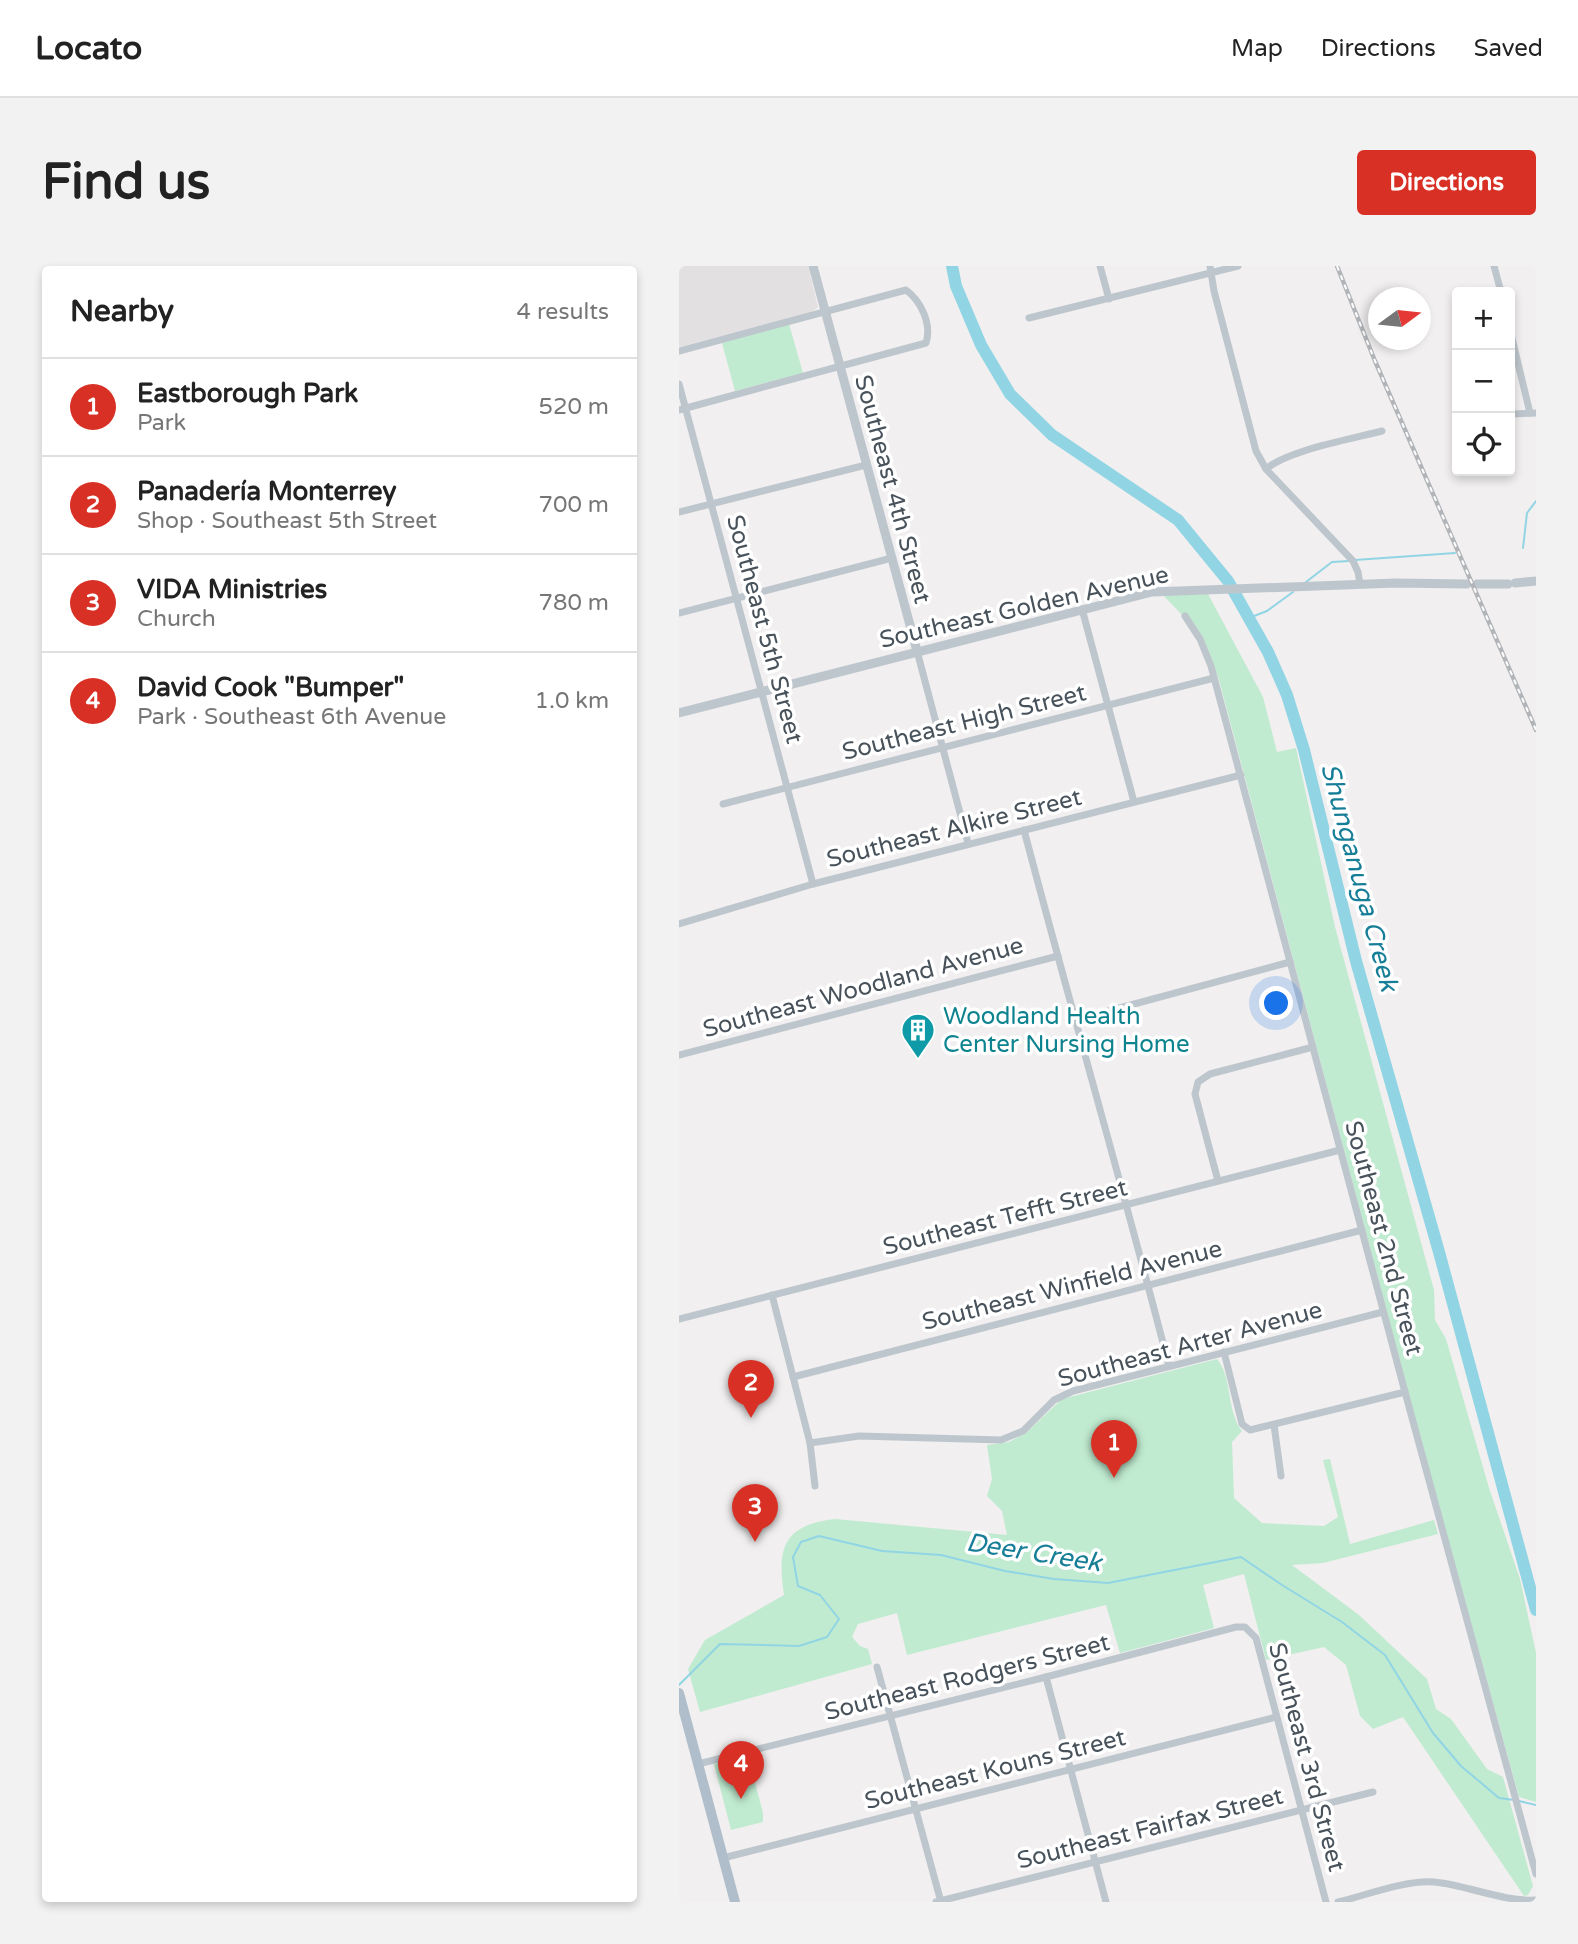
<!DOCTYPE html>
<html lang="en">
<head>
<meta charset="utf-8">
<style>
	body { margin:0; font-family:"Varela Round",sans-serif; background:#f2f2f2; color:#222 }
	.controls { position:absolute; right:21px; top:21px; display:grid; overflow:hidden; border-radius:7px; box-shadow:0 4px 10px #0003 }
	.controls button { width:63px; height:63px; display:grid; place-items:center; padding:0; border:0; border-bottom:2px solid #e0e0e0; background:#fff; color:#222; font:35px sans-serif }
	.compass { position:absolute; left:689px; top:21px; width:63px; height:63px; border-radius:50%; background:#fff; box-shadow:0 4px 10px #0003; rotate:75deg }
	.you { position:absolute; left:598px; top:738px; width:24px; height:24px; margin:-18px; border:5px solid #fff; border-radius:50%; background:#1a73e8; box-shadow:0 0 0 10px #1a73e833 }
	.badge { display:grid; place-items:center; width:46px; height:46px; border-radius:50%; background:#d93025; color:#fff; font-size:23px; font-weight:700 }
	.pin { position:absolute; translate:-50% -58px; filter:drop-shadow(0 2px 4px #0008) }
	.pin::after { content:''; position:absolute; top:37px; width:24px; height:21px; background:inherit; clip-path:polygon(0 0,100% 0,50% 100%) }
	.list { margin:0; padding:0; list-style:none }
	h2 { display:flex; justify-content:space-between; align-items:center; height:91px; margin:0; padding:0 28px; font-size:30px }
	h2 small { font-size:23px; font-weight:400; color:#767676 }
	.list li { display:grid; grid-template-columns:46px 1fr auto; gap:21px; align-items:center; box-sizing:border-box; height:98px; padding:0 28px; border-top:2px solid #e0e0e0 }
	.list b { display:block; font-size:26px; white-space:nowrap }
	.list p { margin:0; font-size:23px; white-space:nowrap; color:#767676 }
	.list em { font-size:23px; font-style:normal; color:#767676 }
	.icon { flex:none; width:38px; height:38px; fill:none; stroke:currentColor; stroke-width:2; stroke-linecap:round; stroke-linejoin:round }
	.map { position:relative; flex:none; width:857px; height:1636px; overflow:hidden; border-radius:7px }
	header { display:flex; align-items:center; gap:42px; box-sizing:border-box; height:98px; padding:0 35px; background:#fff; border-bottom:2px solid #e0e0e0 }
	header strong { font-size:33px }
	nav { display:flex; gap:38px; margin-inline-start:auto; font-size:24px }
	.intro { display:flex; align-items:center; justify-content:space-between; box-sizing:border-box; height:168px; padding:0 42px }
	h1 { margin:0; font-size:49px }
	.button { padding:18px 32px; border-radius:7px; background:#d93025; color:#fff; font-size:24px; font-weight:700 }
	main { display:flex; gap:42px; padding:0 42px }
	aside { flex:1; background:#fff; border-radius:7px; box-shadow:0 4px 10px #0003 }
	.map>svg:first-child { display:block }
	.education { fill:#e2e0e0 }
	.green { fill:#c0ebd0 }
	.lines { fill:none; stroke-linecap:round; stroke-linejoin:round }
	.stream { stroke:#91d5e5; stroke-width:2 }
	.river { stroke:#91d5e5; stroke-width:12 }
	.minor { stroke:#bec6cd; stroke-width:7 }
	.tertiary { stroke:#bec6cd; stroke-width:9 }
	.primary { stroke:#b0becb; stroke-width:10 }
	.rail-casing { stroke:#b1b4b8; stroke-width:4.5 }
	.rail { stroke:#fff; stroke-width:2; stroke-dasharray:5; stroke-linecap:butt }
	.labels { text-anchor:middle; stroke-width:7; stroke-linejoin:round; paint-order:stroke }
	.street-label { font-size:24px; fill:#48525b; stroke:#fff }
	.culture-label { font-size:24px; fill:#0d838f; stroke:#fff; text-anchor:start }
	.water-label { font-size:26px; font-style:italic; fill:#177e98; stroke:#fff }
</style>
</head>
<body>
<header>
<strong>Locato</strong>
<nav><a>Map</a><a>Directions</a><a>Saved</a></nav>
</header>
<div class="intro"><h1>Find us</h1><a class="button">Directions</a></div>
<main>
<aside>
<h2>Nearby<small>4 results</small></h2>
<ul class="list">
<li><span class="badge">1</span><div><b>Eastborough Park</b><p>Park</p></div><em>520 m</em></li>
<li><span class="badge">2</span><div><b>Panadería Monterrey</b><p>Shop · Southeast 5th Street</p></div><em>700 m</em></li>
<li><span class="badge">3</span><div><b>VIDA Ministries</b><p>Church</p></div><em>780 m</em></li>
<li><span class="badge">4</span><div><b>David Cook &quot;Bumper&quot;</b><p>Park · Southeast 6th Avenue</p></div><em>1.0 km</em></li>
</ul>
</aside>
<div class="map">
<svg width="857" height="1636" viewBox="0 0 857 1636">
	<rect width="100%" height="100%" fill="#f1efef"/>
	<polygon class="education" points="0,0 129,0 139,41 133,46 0,81"/>
	<g class="green">
		<polygon points="110,58 124,107 56,125 43,77"/>
		<path d="M529,328L584,431L598,486L617,482L656,661L755,1024L756,1054L767,1073L810,1222L841,1313L857,1387V1536L840,1531L747,1193L540,414C532,390 524,366 506,347L503,349L484,329Z"/>
		<path d="M538,1093C554,1112 547,1145 563,1165L553,1176L555,1232L583,1257L645,1260L659,1251L644,1194L651,1193L671,1278L755,1254L759,1268L644,1297L613,1299L680,1349L748,1413L757,1443L772,1453L808,1503L824,1511L854,1620L849,1629L845,1630L724,1451L694,1463L681,1450L667,1399L645,1381L587,1394L565,1308L524,1319L535,1362L441,1387L427,1339L228,1389L218,1347L179,1358L173,1371L181,1380L189,1383L193,1398L21,1446L9,1403L26,1374L105,1329C98,1282 104,1259 156,1253L328,1269L323,1245L308,1230L313,1213L308,1179L330,1176L347,1167L383,1133Z"/>
		<polygon points="69,1490 84,1547 84,1556 52,1564 35,1498"/>
	</g>
	<g class="lines">
		<g class="stream">
			<polyline points="844,282 848,247 857,235"/>
			<polyline points="676,294 776,287"/>
			<polyline points="627,316 653,296 670,295"/>
			<polyline points="570,352 588,345 614,326"/>
			<polyline points="0,1419 41,1378 120,1380 148,1371 160,1353 141,1329 119,1320 114,1291 122,1276 140,1270 203,1285 262,1289 326,1305 375,1313 429,1317 562,1291 603,1319 663,1356 706,1389 754,1467 782,1500 820,1532 835,1534"/>
			<polyline points="840,1535 857,1539"/>
		</g>
		<polyline class="river" points="273,0 277,20 302,79 331,128 373,169 499,254 549,315 589,386 608,429 625,484 677,695 760,986 857,1344"/>
		<g class="minor">
			<polyline points="421,0 430,33"/>
			<polyline points="531,0 535,25 577,185 587,203 674,295 679,306 681,318"/>
			<polyline points="815,0 822,26"/>
			<polyline points="350,52 559,0"/>
			<polyline points="831,64 851,147"/>
			<path d="M0,85L227,24C242,35 253,58 247,77L0,144"/>
			<polyline points="0,118 134,618"/>
			<polyline points="831,148 857,147"/>
			<path d="M587,203C609,184 673,173 703,165"/>
			<polyline points="0,246 187,199"/>
			<polyline points="403,343 455,536"/>
			<polyline points="0,347 213,292"/>
			<polyline points="506,350 521,373 532,400 726,1126 857,1608"/>
			<polyline points="238,385 289,577"/>
			<polyline points="44,538 535,412"/>
			<path d="M345,564C392,743 444,921 490,1100"/>
			<polyline points="0,658 134,618 562,509"/>
			<polyline points="396,754 611,696"/>
			<polyline points="0,789 379,690"/>
			<polyline points="539,915 516,828 519,816 531,808 634,781"/>
			<polyline points="93,1029 131,1177 136,1220"/>
			<polyline points="0,1053 661,884"/>
			<polyline points="545,1086 563,1158 571,1164 726,1126"/>
			<polyline points="114,1111 683,964"/>
			<polyline points="595,1159 602,1210"/>
			<polyline points="131,1177 180,1170 322,1174 344,1165 375,1134 394,1125 704,1046"/>
			<polyline points="198,1401 262,1636"/>
			<polyline points="367,1411 427,1636"/>
			<polyline points="19,1498 367,1411 557,1361 566,1361 577,1372 647,1636"/>
			<polyline points="44,1592 597,1451"/>
			<polyline points="257,1636 694,1526"/>
			<path d="M659,1636C688,1629 726,1614 755,1616C788,1619 824,1636 857,1634"/>
		</g>
		<g class="tertiary">
			<polyline points="134,0 238,385"/>
			<polyline points="836,317 857,315"/>
			<polyline points="798,318 829,318"/>
			<polyline points="0,447 473,326 717,317 788,318"/>
		</g>
		<polyline class="primary" points="0,1427 56,1636"/>
		<defs>
			<polyline id="rail" points="658,0 696,95 857,464"/>
		</defs>
		<use href="#rail" class="rail-casing"/>
		<use href="#rail" class="rail"/>
	</g>
	<defs>
		<symbol id="building-pin" viewBox="-11 -11 22 30"><path d="M0 17L-7.5 6A9.5 9.5 0 1 1 7.5 6Z" fill="#0f9aa8" stroke="#fff"/><path d="M-4-6H4V6H1V3H-1V6H-4ZM-2.5-4.3h1.7v1.8h-1.7ZM.8-4.3h1.7v1.8H.8ZM-2.5-1h1.7V.8h-1.7ZM.8-1h1.7V.8H.8Z" fill="#fff"/></symbol>
	</defs>
	<g fill-rule="evenodd">
		<use href="#building-pin" x="220" y="745" width="38" height="52"/>
	</g>
	<g class="labels">
		<g class="street-label">
			<text transform="translate(214 223) rotate(75)" y="8">Southeast 4th Street</text>
			<text transform="translate(345 341) rotate(-13)" y="8">Southeast Golden Avenue</text>
			<text transform="translate(86 363) rotate(75)" y="8">Southeast 5th Street</text>
			<text transform="translate(285 456) rotate(-14)" y="8">Southeast High Street</text>
			<text transform="translate(275 562) rotate(-14)" y="8">Southeast Alkire Street</text>
			<text transform="translate(184 721) rotate(-15)" y="8">Southeast Woodland Avenue</text>
			<text transform="translate(326 951) rotate(-14)" y="8">Southeast Tefft Street</text>
			<text transform="translate(705 972) rotate(75)" y="8">Southeast 2nd Street</text>
			<text transform="translate(393 1019) rotate(-14)" y="8">Southeast Winfield Avenue</text>
			<text transform="translate(511 1078) rotate(-15)" y="8">Southeast Arter Avenue</text>
			<text transform="translate(288 1411) rotate(-14)" y="8">Southeast Rodgers Street</text>
			<text transform="translate(628 1491) rotate(75)" y="8">Southeast 3rd Street</text>
			<text transform="translate(316 1503) rotate(-14)" y="8">Southeast Kouns Street</text>
			<text transform="translate(471 1562) rotate(-14)" y="8">Southeast Fairfax Street</text>
		</g>
		<g class="culture-label">
			<text x="264" y="758">Woodland Health<tspan x="264" dy="28">Center Nursing Home</tspan></text>
		</g>
		<g class="water-label">
			<text transform="translate(681 611) rotate(75)" y="9">Shunganuga Creek</text>
			<text transform="translate(355 1286) rotate(9)" y="9">Deer Creek</text>
		</g>
	</g>
</svg>
<div class="controls">
<button>+</button>
<button>−</button>
<button><svg class="icon" aria-label="locate" viewBox="0 0 24 24"><circle cx="12" cy="12" r="6"/><path d="M12 2v4M12 18v4M2 12h4M18 12h4"/></svg></button>
</div>
<svg class="compass" viewBox="-18 -18 36 36"><path d="M0-13l5 13h-10z" fill="#e53935"/><path d="M0 13l5-13h-10z" fill="#767676"/></svg>
<div class="you"></div>
<div class="pin badge" style="left:435px;top:1212px">1</div>
<div class="pin badge" style="left:72px;top:1152px">2</div>
<div class="pin badge" style="left:76px;top:1276px">3</div>
<div class="pin badge" style="left:62px;top:1533px">4</div>
</div>
</main>
</body>
</html>
